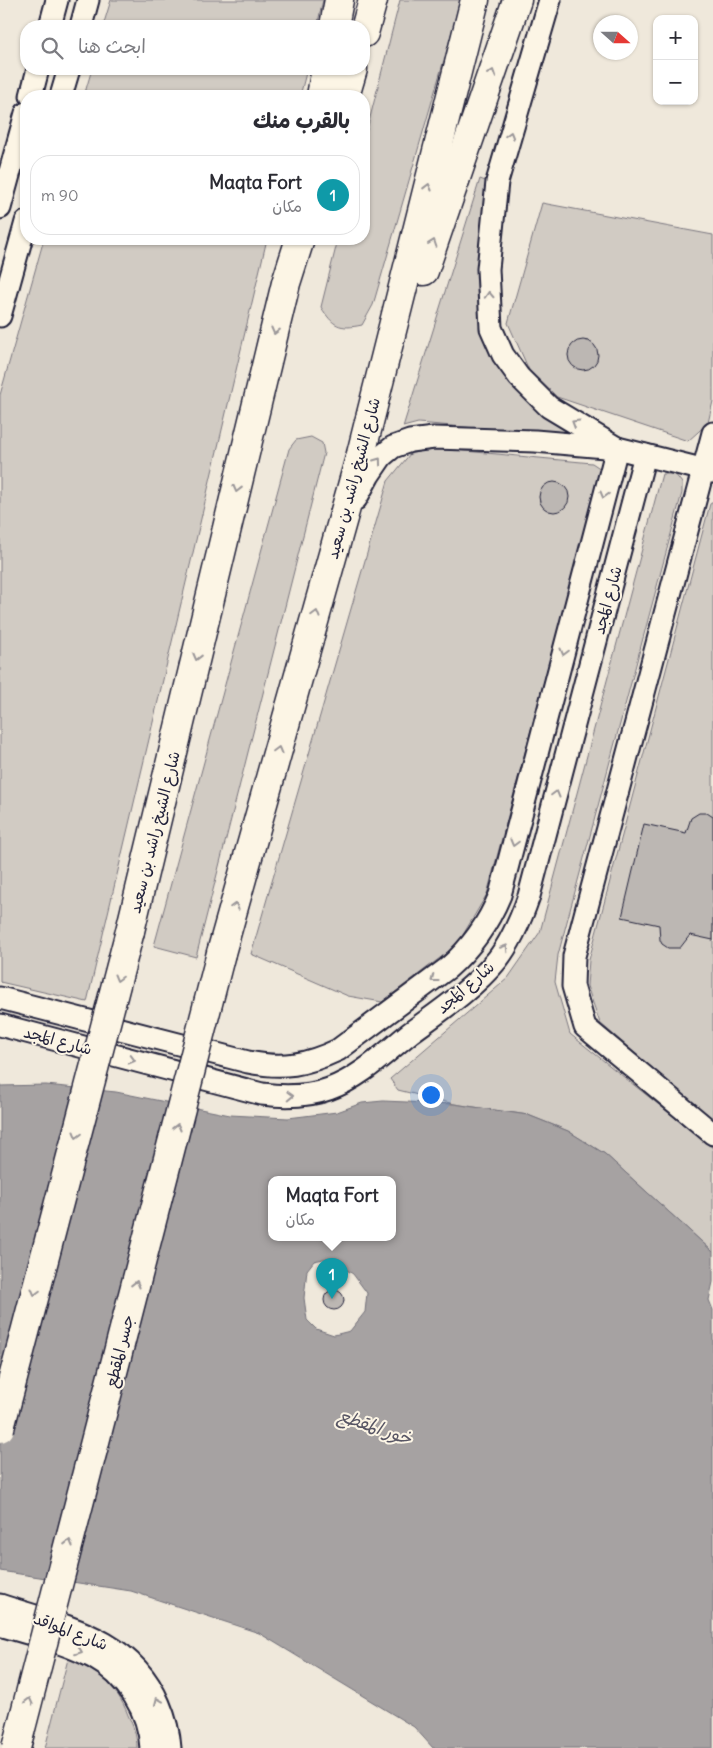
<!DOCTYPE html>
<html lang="ar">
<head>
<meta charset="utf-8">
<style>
	body { margin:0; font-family:Delius,"Playpen Sans Arabic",sans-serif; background:#f2f2f3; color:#2b2b33; direction:rtl }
	.controls { position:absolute; right:15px; top:15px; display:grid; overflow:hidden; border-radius:10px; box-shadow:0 1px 4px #0004 }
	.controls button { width:45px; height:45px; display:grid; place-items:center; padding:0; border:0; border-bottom:1px solid #e1e1e2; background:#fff; color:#2b2b33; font:25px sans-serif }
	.compass { position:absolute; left:593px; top:15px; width:45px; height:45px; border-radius:50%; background:#fff; box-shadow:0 1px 4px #0004; rotate:111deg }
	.you { position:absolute; left:430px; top:1094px; width:18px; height:18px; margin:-12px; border:4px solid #fff; border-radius:50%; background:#1a73e8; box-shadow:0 0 0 8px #1a73e833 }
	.badge { display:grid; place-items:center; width:32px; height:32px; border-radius:50%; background:#0f766e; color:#fff; font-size:16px; font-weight:700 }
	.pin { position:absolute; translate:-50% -41px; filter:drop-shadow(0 1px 2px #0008) }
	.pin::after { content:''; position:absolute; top:26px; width:18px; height:15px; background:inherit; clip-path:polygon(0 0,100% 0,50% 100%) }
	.popup { position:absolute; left:268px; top:1176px; width:128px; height:65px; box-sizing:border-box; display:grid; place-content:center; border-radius:10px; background:#fff; filter:drop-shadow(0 1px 4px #0005); font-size:16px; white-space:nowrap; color:#7c7c81 }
	.popup b { font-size:19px; color:#2b2b33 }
	.popup::after { content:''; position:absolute; left:50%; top:100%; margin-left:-10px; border:10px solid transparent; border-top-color:#fff }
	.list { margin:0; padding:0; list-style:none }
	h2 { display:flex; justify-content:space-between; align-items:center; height:65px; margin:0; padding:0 20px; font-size:21px }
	h2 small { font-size:16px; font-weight:400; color:#7c7c81 }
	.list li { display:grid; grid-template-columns:32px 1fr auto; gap:15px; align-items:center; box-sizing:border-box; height:80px; margin:0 10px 10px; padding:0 10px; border:1px solid #e1e1e2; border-radius:20px }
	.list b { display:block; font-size:19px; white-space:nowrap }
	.list p { margin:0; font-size:16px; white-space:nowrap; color:#7c7c81 }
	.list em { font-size:16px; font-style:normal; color:#7c7c81 }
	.icon { flex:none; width:28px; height:28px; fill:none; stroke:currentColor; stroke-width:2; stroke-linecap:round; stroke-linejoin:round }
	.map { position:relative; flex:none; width:713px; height:1748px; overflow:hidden; direction:ltr }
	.search { position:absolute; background:#fff; box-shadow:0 1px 4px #0004; left:20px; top:20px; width:350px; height:55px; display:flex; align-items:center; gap:12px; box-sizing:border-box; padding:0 18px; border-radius:20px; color:#7c7c81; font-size:19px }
	.panel { position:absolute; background:#fff; box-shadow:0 1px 4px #0004; left:20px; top:90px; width:350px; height:155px; border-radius:20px; direction:rtl }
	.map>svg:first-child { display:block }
	.green { fill:#d1cbc3; stroke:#7a767f }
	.water { fill:#a6a2a2; stroke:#716f79; fill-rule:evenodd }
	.building { fill:#bcb7b3; stroke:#22223b }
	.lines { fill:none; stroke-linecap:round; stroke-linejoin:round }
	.minor-casing { stroke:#22223b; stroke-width:25 }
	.highway-casing { stroke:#22223b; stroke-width:31 }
	.minor { stroke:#fcf5e5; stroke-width:21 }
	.highway { stroke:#fcf5e5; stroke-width:28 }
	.highway-bridge-casing { stroke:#22223b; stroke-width:31; stroke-linecap:butt }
	.highway-bridge { stroke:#fcf5e5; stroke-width:28 }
	.oneway { stroke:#9a9698 }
	.labels { text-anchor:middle; stroke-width:4; stroke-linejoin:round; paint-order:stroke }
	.street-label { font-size:16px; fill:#22223b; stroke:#fcf5e5 }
	.water-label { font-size:18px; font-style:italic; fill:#575564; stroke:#fcf5e5 }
</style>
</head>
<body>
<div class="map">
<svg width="713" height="1748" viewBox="0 0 713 1748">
	<rect width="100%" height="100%" fill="#efe8db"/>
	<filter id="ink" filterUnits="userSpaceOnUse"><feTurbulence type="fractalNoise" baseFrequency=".02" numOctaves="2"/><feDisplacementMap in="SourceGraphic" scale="10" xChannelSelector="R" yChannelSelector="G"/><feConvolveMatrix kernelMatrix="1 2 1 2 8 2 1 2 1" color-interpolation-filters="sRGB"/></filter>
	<g filter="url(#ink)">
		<g class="green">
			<polygon points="111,0 323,0 317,26 103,26"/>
			<path d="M400,0H460L452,32L373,305L362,325C339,330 333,326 321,307L338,239H364V141Z"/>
			<polygon points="92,69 307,69 300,96 84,96"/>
			<polygon points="480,179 488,182 483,331 572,433 568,436 418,423 403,427"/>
			<polygon points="542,203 713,235 713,401 708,423 688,441 557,397 529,370 508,323"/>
			<polygon points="44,239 267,239 87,1002 0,982 0,395"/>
			<polygon points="311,437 322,443 324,453 196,957 154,946 289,449 296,440"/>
			<polygon points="433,448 592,463 601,469 487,894 457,945 382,1002 348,996 251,954 388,481 410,454"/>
			<polygon points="662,474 675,474 682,483 682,493 558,955 555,982 570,1034 713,1148 713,1252 605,1154 568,1131 528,1115 454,1104 398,1090 390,1079 508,978 540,932"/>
			<polygon points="713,502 713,1120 600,1023 587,986 589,960 710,504"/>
			<path d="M68,1659C99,1672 116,1684 128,1715C133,1726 137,1735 137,1748H45Z"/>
		</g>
		<path class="water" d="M46,1085L116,1092L230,1115L288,1118L337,1112L362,1103L383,1101L454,1104L528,1115L568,1131L605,1154L713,1252V1282L709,1300L713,1310V1748H433L414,1727L259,1633L131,1591L0,1571V1086ZM272,1180H392V1238H272ZM328,1258L353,1274L367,1293L365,1312L350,1331L334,1335L316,1329L307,1320L304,1298L307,1270L314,1261Z"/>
		<g class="building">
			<circle cx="583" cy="355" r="15"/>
			<circle cx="554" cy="497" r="15"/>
			<polygon points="699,813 707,813 713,817 713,940 690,935 680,948 668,948 662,944 660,940 659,925 622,917 644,824 686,833 691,818"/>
			<circle cx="334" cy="1300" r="10"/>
		</g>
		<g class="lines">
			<defs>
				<g id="minor">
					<polyline points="550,0 497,182 488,269 491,328 503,355 519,377 549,407 617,448"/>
					<polyline points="50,26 57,0"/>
					<polyline points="81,26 88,0"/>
					<polyline points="31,96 38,69"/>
					<polyline points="61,96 69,69"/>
					<polyline points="0,208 26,113"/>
					<polyline points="0,316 26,222"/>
					<polyline points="713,433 574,956 573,986 585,1027 713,1134"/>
					<polyline points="356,499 369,475 382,456 393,447 410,441 434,438 535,441 617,448 713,472"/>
					<path d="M0,998L248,1062C283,1069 306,1065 338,1050L448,968C472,947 488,924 500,895L617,448"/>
					<path d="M0,1025L262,1094C285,1097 307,1097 329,1089C360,1078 385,1053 410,1033C440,1011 473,989 497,960C512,941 521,919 529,896L645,455"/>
					<path d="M0,1605C63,1626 130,1636 159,1704C165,1718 169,1733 170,1748"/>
					<path d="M0,1625C29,1634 68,1643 94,1658C127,1676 149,1711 151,1748"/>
				</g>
				<g id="highway">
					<polyline points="334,26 339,0"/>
					<polyline points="364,33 373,0"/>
					<polyline points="321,96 326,69"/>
					<polyline points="345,96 353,69"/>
					<polyline points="424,271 517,0"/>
					<polyline points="130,931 286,283 300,239"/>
					<polyline points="221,953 361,454 475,0"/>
				</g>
			</defs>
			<use href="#minor" class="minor-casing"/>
			<use href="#highway" class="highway-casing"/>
			<use href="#minor" class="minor"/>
			<use href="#highway" class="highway"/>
			<defs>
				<g id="highway-bridge">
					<polyline points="0,1428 130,931"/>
					<polyline points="16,1748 221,953"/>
				</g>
			</defs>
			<use href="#highway-bridge" class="highway-bridge-casing"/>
			<use href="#highway-bridge" class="highway-bridge"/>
		</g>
		<defs><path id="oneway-chevron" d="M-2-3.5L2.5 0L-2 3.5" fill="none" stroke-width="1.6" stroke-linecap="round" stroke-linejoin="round" transform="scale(1.25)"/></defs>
		<g class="oneway">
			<use href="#oneway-chevron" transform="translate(492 73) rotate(-71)"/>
			<use href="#oneway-chevron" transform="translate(510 135) rotate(-74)"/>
			<use href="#oneway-chevron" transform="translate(428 187) rotate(-76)"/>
			<use href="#oneway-chevron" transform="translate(433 243) rotate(-71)"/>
			<use href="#oneway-chevron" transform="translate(489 295) rotate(-93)"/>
			<use href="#oneway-chevron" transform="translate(275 331) rotate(104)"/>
			<use href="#oneway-chevron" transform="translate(575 423) rotate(-149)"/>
			<use href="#oneway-chevron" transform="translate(378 461) rotate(-54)"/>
			<use href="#oneway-chevron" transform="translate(237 489) rotate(104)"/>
			<use href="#oneway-chevron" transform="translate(604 495) rotate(105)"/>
			<use href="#oneway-chevron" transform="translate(316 614) rotate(-74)"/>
			<use href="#oneway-chevron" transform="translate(564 652) rotate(105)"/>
			<use href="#oneway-chevron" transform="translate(197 657) rotate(104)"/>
			<use href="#oneway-chevron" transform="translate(278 750) rotate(-75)"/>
			<use href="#oneway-chevron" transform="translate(556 794) rotate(-75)"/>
			<use href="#oneway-chevron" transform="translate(514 843) rotate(105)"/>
			<use href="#oneway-chevron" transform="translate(235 906) rotate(-74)"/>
			<use href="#oneway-chevron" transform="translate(505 948) rotate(-57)"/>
			<use href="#oneway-chevron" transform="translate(118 978) rotate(105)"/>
			<use href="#oneway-chevron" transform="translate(434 979) rotate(143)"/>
			<use href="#oneway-chevron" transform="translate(132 1060) rotate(15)"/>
			<use href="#oneway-chevron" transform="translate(290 1096) rotate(-2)"/>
			<use href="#oneway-chevron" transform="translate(177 1127) rotate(-76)"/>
			<use href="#oneway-chevron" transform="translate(77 1135) rotate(105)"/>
			<use href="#oneway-chevron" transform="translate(136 1284) rotate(-76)"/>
			<use href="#oneway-chevron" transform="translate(35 1292) rotate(105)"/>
			<use href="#oneway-chevron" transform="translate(69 1543) rotate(-76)"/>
			<use href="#oneway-chevron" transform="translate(79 1651) rotate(21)"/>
			<use href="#oneway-chevron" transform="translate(29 1701) rotate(-76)"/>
			<use href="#oneway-chevron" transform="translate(158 1701) rotate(-113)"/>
		</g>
	</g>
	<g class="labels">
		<g class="street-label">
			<text transform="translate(353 478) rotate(-75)" y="6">شارع الشيخ راشد بن سعيد</text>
			<text transform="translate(607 600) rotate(-75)" y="6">شارع المَجد</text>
			<text transform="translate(154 832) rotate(-76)" y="6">شارع الشيخ راشد بن سعيد</text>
			<text transform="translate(465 987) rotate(-41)" y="6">شارع المَجد</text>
			<text transform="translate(58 1040) rotate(15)" y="6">شارع المَجد</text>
			<text transform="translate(119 1351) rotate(-76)" y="6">جسر المقطع</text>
			<text transform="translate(71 1631) rotate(21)" y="6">شارع المواقد</text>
		</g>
		<g class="water-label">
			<text transform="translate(375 1427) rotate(19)" y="6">خور المقطع</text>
		</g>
	</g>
</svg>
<div class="controls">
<button>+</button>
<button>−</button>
</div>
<svg class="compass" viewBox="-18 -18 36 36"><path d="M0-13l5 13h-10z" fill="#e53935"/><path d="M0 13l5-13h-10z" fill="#7c7c81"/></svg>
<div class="you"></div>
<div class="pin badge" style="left:332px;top:1299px;background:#0f9aa8">1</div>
<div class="popup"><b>Maqta Fort</b>مكان</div>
<div class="search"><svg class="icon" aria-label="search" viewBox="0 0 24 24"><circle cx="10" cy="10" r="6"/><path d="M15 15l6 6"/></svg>ابحث هنا</div>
<section class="panel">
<h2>بالقرب منك<small></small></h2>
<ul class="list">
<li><span class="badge" style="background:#0f9aa8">1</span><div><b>Maqta Fort</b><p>مكان</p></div><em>90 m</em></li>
</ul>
</section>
</div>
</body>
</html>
